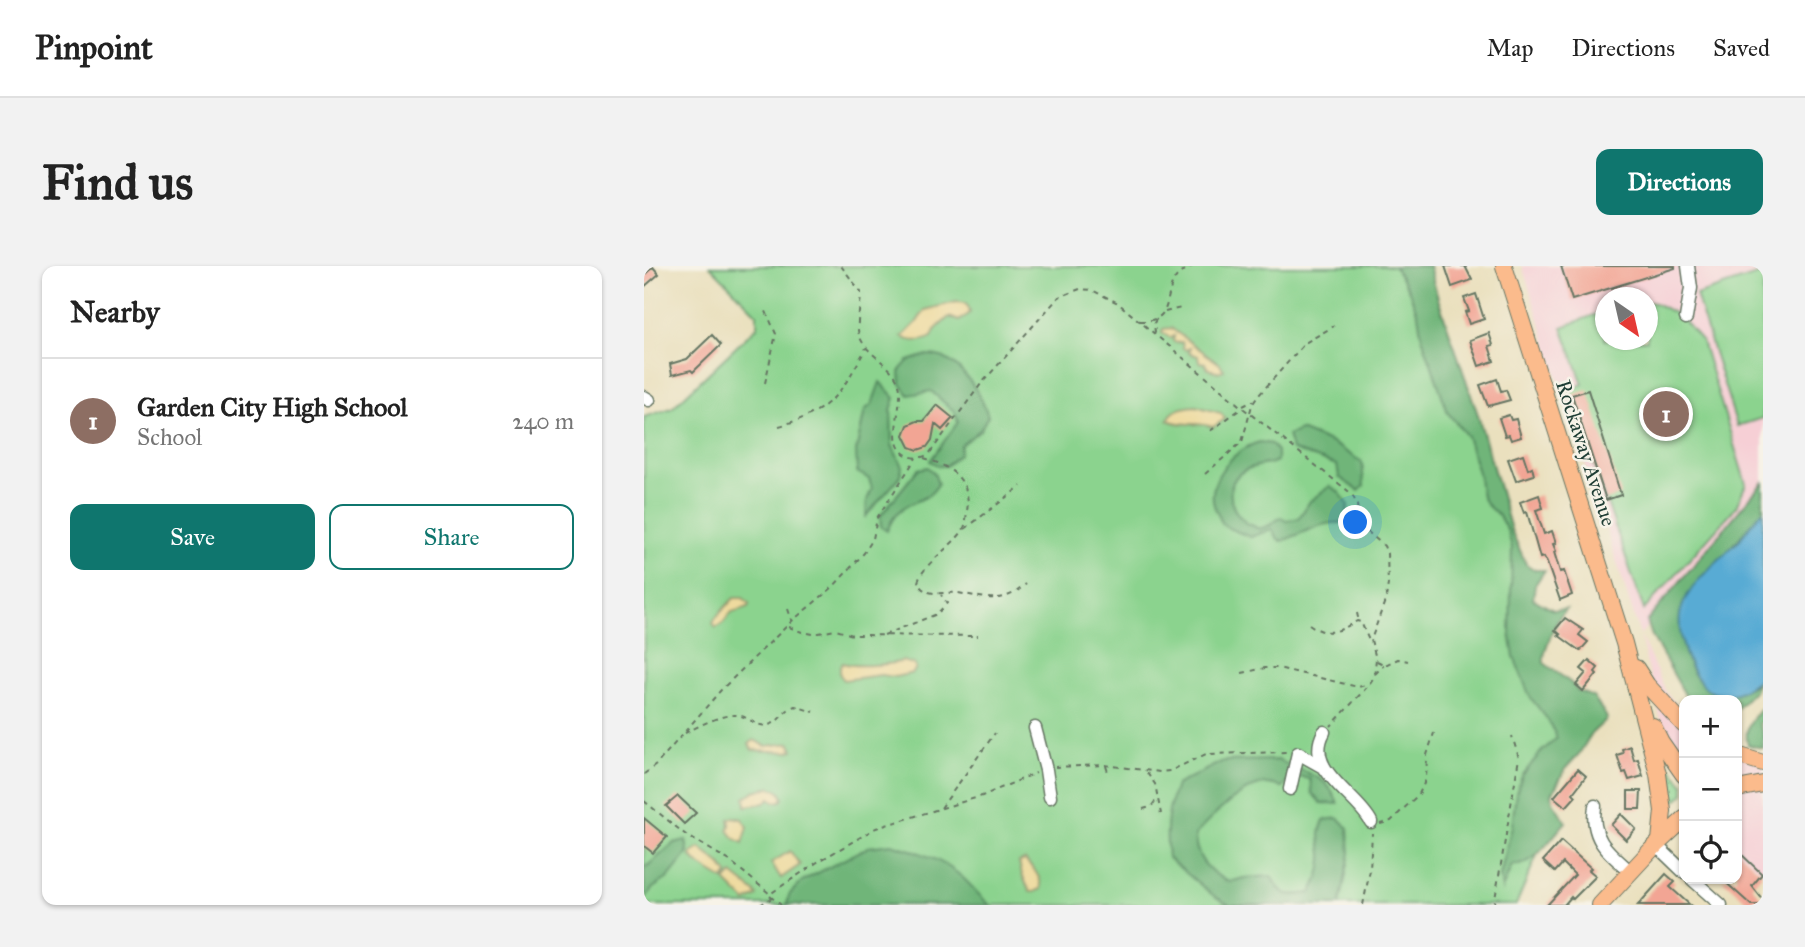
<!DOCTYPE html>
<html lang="en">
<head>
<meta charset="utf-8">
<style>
	body { margin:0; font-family:"IM FELL Great Primer",serif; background:#f2f2f2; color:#222 }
	.controls { position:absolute; right:21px; bottom:21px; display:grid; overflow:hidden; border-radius:14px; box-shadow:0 2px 5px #0004 }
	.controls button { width:63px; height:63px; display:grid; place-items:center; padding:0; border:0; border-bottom:2px solid #e0e0e0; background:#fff; color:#222; font:35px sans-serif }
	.compass { position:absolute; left:951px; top:21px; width:63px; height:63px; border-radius:50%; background:#fff; box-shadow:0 2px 5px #0004; rotate:146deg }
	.you { position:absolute; left:712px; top:257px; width:24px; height:24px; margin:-18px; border:5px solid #fff; border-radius:50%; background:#1a73e8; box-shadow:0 0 0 10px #1a73e833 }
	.badge { display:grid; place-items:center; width:46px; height:46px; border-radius:50%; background:#0f766e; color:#fff; font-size:23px; font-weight:700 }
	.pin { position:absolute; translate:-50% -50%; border:4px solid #fff; box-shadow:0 2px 7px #0006 }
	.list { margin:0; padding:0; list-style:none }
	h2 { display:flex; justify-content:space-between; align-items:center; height:91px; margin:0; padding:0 28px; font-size:30px }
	h2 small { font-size:23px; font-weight:400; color:#767676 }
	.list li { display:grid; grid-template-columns:46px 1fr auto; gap:21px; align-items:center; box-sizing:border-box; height:126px; padding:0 28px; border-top:2px solid #e0e0e0 }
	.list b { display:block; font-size:26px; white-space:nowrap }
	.list p { margin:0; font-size:23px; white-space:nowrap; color:#767676 }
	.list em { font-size:23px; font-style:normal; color:#767676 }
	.actions { display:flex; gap:14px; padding:21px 28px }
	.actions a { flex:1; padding:16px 0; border:2px solid #0f766e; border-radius:14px; text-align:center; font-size:24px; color:#0f766e }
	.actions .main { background:#0f766e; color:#fff }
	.icon { flex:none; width:38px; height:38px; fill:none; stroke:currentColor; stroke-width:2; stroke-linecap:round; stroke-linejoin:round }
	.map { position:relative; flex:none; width:1119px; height:639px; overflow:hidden; border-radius:14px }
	header { display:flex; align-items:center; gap:42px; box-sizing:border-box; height:98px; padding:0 35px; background:#fff; border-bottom:2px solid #e0e0e0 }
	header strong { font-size:33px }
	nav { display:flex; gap:38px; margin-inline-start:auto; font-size:24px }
	.intro { display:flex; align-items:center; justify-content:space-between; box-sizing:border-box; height:168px; padding:0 42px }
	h1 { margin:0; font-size:49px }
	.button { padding:18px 32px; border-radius:14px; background:#0f766e; color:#fff; font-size:24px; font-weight:700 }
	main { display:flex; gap:42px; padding:0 42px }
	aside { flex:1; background:#fff; border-radius:14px; box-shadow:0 2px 5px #0004 }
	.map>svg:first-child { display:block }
	.built { fill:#f6cfd5; fill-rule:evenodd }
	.green { fill:#8bd38e; stroke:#558861; stroke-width:2 }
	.forest { fill:#70b579; stroke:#487956; stroke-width:2 }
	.sand { fill:#eeda9e; stroke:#868c69; stroke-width:2 }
	.water { fill:#58abd4; stroke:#3c7484; stroke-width:2 }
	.building { fill:#f2a594 }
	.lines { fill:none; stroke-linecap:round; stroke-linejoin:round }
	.minor-casing { stroke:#667664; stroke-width:15 }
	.major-casing { stroke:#667664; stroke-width:18 }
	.path { stroke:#667664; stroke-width:2; stroke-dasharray:5 5; stroke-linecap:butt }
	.minor { stroke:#fff; stroke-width:12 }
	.major { stroke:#fbbb8c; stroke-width:16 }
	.labels { text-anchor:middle; stroke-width:5; stroke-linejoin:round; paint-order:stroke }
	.street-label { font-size:21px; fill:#1f3d34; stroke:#f7f3e8 }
</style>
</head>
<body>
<header>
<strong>Pinpoint</strong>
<nav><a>Map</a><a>Directions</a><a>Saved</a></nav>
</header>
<div class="intro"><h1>Find us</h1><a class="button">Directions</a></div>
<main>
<aside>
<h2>Nearby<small></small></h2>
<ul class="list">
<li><span class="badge" style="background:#8d6e63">1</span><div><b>Garden City High School</b><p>School</p></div><em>240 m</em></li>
</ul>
<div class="actions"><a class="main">Save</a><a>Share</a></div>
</aside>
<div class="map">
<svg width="1119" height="639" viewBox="0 0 1119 639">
	<rect width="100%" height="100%" fill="#f7f3e8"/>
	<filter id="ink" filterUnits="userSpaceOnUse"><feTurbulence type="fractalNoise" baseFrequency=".0143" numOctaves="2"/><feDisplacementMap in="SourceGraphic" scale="14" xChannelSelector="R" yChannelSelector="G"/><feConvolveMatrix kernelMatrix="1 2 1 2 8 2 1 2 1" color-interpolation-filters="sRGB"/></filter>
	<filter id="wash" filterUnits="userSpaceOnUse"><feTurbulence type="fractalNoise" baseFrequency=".00686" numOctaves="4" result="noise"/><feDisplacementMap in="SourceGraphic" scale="28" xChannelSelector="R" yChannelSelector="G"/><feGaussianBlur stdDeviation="1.57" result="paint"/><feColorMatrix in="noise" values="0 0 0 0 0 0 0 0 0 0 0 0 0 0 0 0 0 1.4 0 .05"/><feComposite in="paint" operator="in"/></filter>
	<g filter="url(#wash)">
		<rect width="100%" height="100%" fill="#eae0be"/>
		<g class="built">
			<path d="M878,0H1119V222L996,369L1022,426L1040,448V508L1026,491L996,369ZM961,32H1003V74H961Z"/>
			<polygon points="1093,481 1119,488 1119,607 1093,584"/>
		</g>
		<g class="green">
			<polygon points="66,0 785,0 794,33 833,146 892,351 889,394 930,487 905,534 907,556 872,639 0,639 0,151 28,142 113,61 113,48"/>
			<polygon points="1119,7 1119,152 1093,160 1052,29"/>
			<polygon points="1004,36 1011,37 1036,50 1058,75 1102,218 1092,241 1000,344 924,124 939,118 918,61 961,45 961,74 1003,74"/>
			<polygon points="1025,499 1040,519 1040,528 1024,540 1020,501"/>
		</g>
		<g class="forest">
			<path d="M750,0H785L794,33L833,146L867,264L882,298L891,304H901L891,319L889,333L909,344L922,343C913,352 898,386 900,397L927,417L934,425L949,431L962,450L963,453L948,467L935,488L921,503L908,528L909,536L922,556C909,569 889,603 868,599L858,623L856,610L868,560L872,527L878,510L897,486L913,472L904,454L886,431L870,391L866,367L868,282L864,266L855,250L844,240L838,231L834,207L823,170L804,147L777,68L774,48L764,23Z"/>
			<path d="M283,89C288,89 295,90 300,92C321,103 337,128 344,150L336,164L317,179L315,188L302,200H295L286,195L314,156L311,146L287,125L265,129L257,118L256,104L264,95Z"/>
			<polygon points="236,116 251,132 247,144 248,179 258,201 255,212 222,250 223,234 228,223 225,213 213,206 212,185 221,144 228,138"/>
			<polygon points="656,164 688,177 718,196 720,220 715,225 695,211 693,199 648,184 644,169"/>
			<path d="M616,176L627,178L633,185V195C622,200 613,198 601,204C581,215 583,240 600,255C604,258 610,260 615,263L626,259L637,251L642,255L655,252L666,235L686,220L695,226L704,238L703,251L697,257C678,254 655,270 637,275L632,271L628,263L607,271C599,267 588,265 581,260C577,257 575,250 573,246C557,218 590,182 616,176Z"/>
			<path d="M284,201L290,207L294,218C280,243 257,228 243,265L237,261L236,250L274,203Z"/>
			<path d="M1119,216V245L1044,331C1041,335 1038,341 1037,346C1032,371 1048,426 1077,429C1090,431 1103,422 1114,417L1110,425L1093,442V434H1044L1008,370L1003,355Z"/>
			<path d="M1119,441V453L1115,458L1119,468V482L1104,479C1099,463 1108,451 1119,441Z"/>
			<path d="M635,494C660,509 683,506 694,538L677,537L668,527L666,513L651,510L638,521C633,520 627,518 622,518C597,520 567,552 551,569C551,592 566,607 585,616L600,612L627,610C639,632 644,630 667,627C674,615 679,603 678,588C677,572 673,571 680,554L694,552L704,562L706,587L696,639H586L570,630L524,592C521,567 523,542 532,519L579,495Z"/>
			<polygon points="42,574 44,587 24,612 9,622 0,634 0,603 30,577"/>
			<path d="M247,578C272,585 298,593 318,611C328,620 335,630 346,639H143L145,629L158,615L224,581Z"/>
		</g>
		<g class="sand">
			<path d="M312,36C320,36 325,38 326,47L315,55L305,51L291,64L288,71C279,76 267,76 258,71L272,57L281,44Z"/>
			<polygon points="527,62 576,98 580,104 574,106 564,103 561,97 555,96 554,90 545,87 546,82 542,84 539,82 538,76 532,77 529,75 530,70 527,72 518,67 519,63"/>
			<path d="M552,140L577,147L581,153L569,161C555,155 537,161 524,154C529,142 540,141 552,140Z"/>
			<path d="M90,332H99L105,337V341L88,346L79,357L72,362L69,357C72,349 84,339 90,332Z"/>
			<path d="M258,395L270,398L272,402L269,407L251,411L237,409L200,414L196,409V400L199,397C210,401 247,399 258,395Z"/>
			<polygon points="110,474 122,480 146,477 149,484 144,486 108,484 105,478"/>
			<polygon points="127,521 136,526 139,532 137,535 131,536 126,532 121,537 102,540 101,532 110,525"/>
			<polygon points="90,551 98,553 104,561 99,577 90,572 84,564 86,559 85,553"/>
			<polygon points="56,582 76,598 84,608 80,614 57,600 47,591 48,587"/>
			<polygon points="146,585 156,599 137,612 127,597"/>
			<path d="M381,594C389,602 398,611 397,623L390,626H386L378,609L375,596Z"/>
			<polygon points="88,608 112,627 113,630 102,636 81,615"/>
		</g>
		<path class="water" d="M1119,245V410C1107,419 1092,432 1076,429C1049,425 1030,368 1037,344C1045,316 1076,294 1095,274C1103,264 1110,253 1119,245Z"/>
		<g id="blocks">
			<g class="building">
				<polygon points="801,0 821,0 828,14 808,21"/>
				<polygon points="917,0 1031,0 1031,2 928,34"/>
				<polygon points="9,1 15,8 0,21 0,9"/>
				<polygon points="832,28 840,53 825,58 821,46 825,45 820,32"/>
				<polygon points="845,67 849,79 845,80 850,95 835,100 826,74"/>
				<polygon points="68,69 77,79 49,106 47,104 28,109 26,98 43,93"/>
				<polygon points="853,113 857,125 862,124 866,134 844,140 836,119"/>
				<polygon points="944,124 977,229 962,234 928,129"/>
				<polygon points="293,139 309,152 298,164 291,158 288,174 283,181 274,184 266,181 260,169 264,159 273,155 280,155"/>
				<polygon points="865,149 867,154 872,153 877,171 867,174 865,169 861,170 855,152"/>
				<polygon points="879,188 884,203 888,201 890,209 872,215 864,193"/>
				<polygon points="895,229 899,242 892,244 900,268 908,265 912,277 909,278 912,285 910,286 916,306 920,305 928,329 916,334 903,297 900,291 896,292 883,246 880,247 876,236"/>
				<polygon points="921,352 939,364 935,369 944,376 936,385 914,369 916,368 911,364"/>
				<polygon points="945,394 954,402 951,406 953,408 939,425 932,419 942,407 937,403"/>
				<polygon points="986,480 990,494 994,493 999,510 985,514 982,506 979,507 973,489 979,487 978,483"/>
				<polygon points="934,503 942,510 929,527 932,530 922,541 910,531"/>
				<polygon points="984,525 997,525 996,543 984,543"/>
				<polygon points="34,530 52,547 40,558 22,540"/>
				<polygon points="977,548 992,563 982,574 967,559"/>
				<polygon points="0,552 23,571 9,587 0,580"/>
				<polygon points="917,575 947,602 945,604 952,610 929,633 927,631 920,639 903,639 931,609 919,597 911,606 899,595"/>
				<polygon points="1093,584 1118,608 1108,620 1119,634 1119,639 1107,639 1078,613 1093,613"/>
				<polygon points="1022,608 1031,616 1026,621 1046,639 994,639"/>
			</g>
		</g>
	</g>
	<g filter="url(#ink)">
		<use href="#blocks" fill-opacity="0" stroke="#667664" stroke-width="2"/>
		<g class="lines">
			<defs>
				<g id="minor">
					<polyline points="1042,52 1047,22 1044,0"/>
					<polyline points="0,131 5,134"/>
					<polyline points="391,462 402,504 406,531"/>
					<path d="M680,466C659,504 713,528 727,556"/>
					<polyline points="646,523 654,487 679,501"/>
					<path d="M951,540C946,573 964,586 987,606"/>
					<polyline points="1012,579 1040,606"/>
					<polyline points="1048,613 1077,639"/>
				</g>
				<g id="major">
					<polyline points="860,0 980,377 1014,508 1019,545 1016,575"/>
					<polyline points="992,402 1003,419 1040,459"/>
					<polyline points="1009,460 1017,476 1040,509"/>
					<polyline points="1093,489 1119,497"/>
					<polyline points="1093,523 1119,518"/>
					<polyline points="956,639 1007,584 1040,553"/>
				</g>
			</defs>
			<use href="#minor" class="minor-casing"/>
			<use href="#major" class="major-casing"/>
			<g class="path">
				<path d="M197,0L217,26C217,38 213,52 214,64C217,87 245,95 254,115C263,137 238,179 265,190C272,193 278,192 285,188L337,118L415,31L436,23L448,24L474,37L595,139L708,228L713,239L716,259L740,280L743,287L744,318L742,332L727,374L732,393L730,411L723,421L687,460"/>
				<polyline points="521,46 537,42"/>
				<path d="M496,55C532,56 518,28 533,10C537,6 543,3 548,0"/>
				<polyline points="511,67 510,57 513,52"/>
				<polyline points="121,117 132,68 121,43"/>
				<polyline points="599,140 609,135"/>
				<path d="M135,160C186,146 197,128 222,82"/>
				<polyline points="566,165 598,142"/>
				<path d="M280,192C307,200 328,215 323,245C322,253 322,260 318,266C306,282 279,298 274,316C281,333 300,325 314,327C341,331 358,340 382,318"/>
				<polyline points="561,208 598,176 608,139 614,130 661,77 690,60"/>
				<polyline points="321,263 377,220"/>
				<polyline points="144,343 148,355"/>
				<polyline points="713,347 715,356"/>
				<path d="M665,358C684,372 695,365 713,355L717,356L726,377"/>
				<polyline points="145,361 158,366 169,368 192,364 209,369 334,370"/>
				<polyline points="240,369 293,348 303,337 297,329"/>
				<polyline points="733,395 741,399 754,393 764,395"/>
				<polyline points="598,407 621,402 634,402 714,421 725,418"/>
				<polyline points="731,408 740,399"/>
				<path d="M41,467C55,460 77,448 93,449C104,450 113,462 124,459C136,457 139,444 151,440L170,446"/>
				<polyline points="462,500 465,509"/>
				<polyline points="411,501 461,499 516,506 526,505 562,488 642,486"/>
				<polyline points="503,507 511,518 517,548"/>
				<polyline points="0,508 12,499 77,424 148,355 189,321 220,287 229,273 233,252 272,192"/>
				<polyline points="0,535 42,569 86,595 126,628 172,597 232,562 338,530 392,507"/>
				<polyline points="297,542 351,467"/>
				<polyline points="499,543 507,541 512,534"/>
				<polyline points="736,558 747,555 775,528 782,513 783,489 790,467"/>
				<polyline points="126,630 137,639"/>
				<polyline points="116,639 128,632"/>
				<polyline points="719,639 726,604 728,567"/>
				<polyline points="850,639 875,492 868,470"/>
			</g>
			<use href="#minor" class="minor"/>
			<use href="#major" class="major"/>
		</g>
	</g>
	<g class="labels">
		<g class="street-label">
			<text transform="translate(942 187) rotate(72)" y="7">Rockaway Avenue</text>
		</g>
	</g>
</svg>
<div class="controls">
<button>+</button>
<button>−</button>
<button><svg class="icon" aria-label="locate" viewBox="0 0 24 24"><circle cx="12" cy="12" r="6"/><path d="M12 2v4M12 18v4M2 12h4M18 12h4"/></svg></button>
</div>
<svg class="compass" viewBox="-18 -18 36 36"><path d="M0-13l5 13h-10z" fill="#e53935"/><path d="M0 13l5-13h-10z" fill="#767676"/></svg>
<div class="you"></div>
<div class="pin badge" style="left:1022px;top:148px;background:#8d6e63">1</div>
</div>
</main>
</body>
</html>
